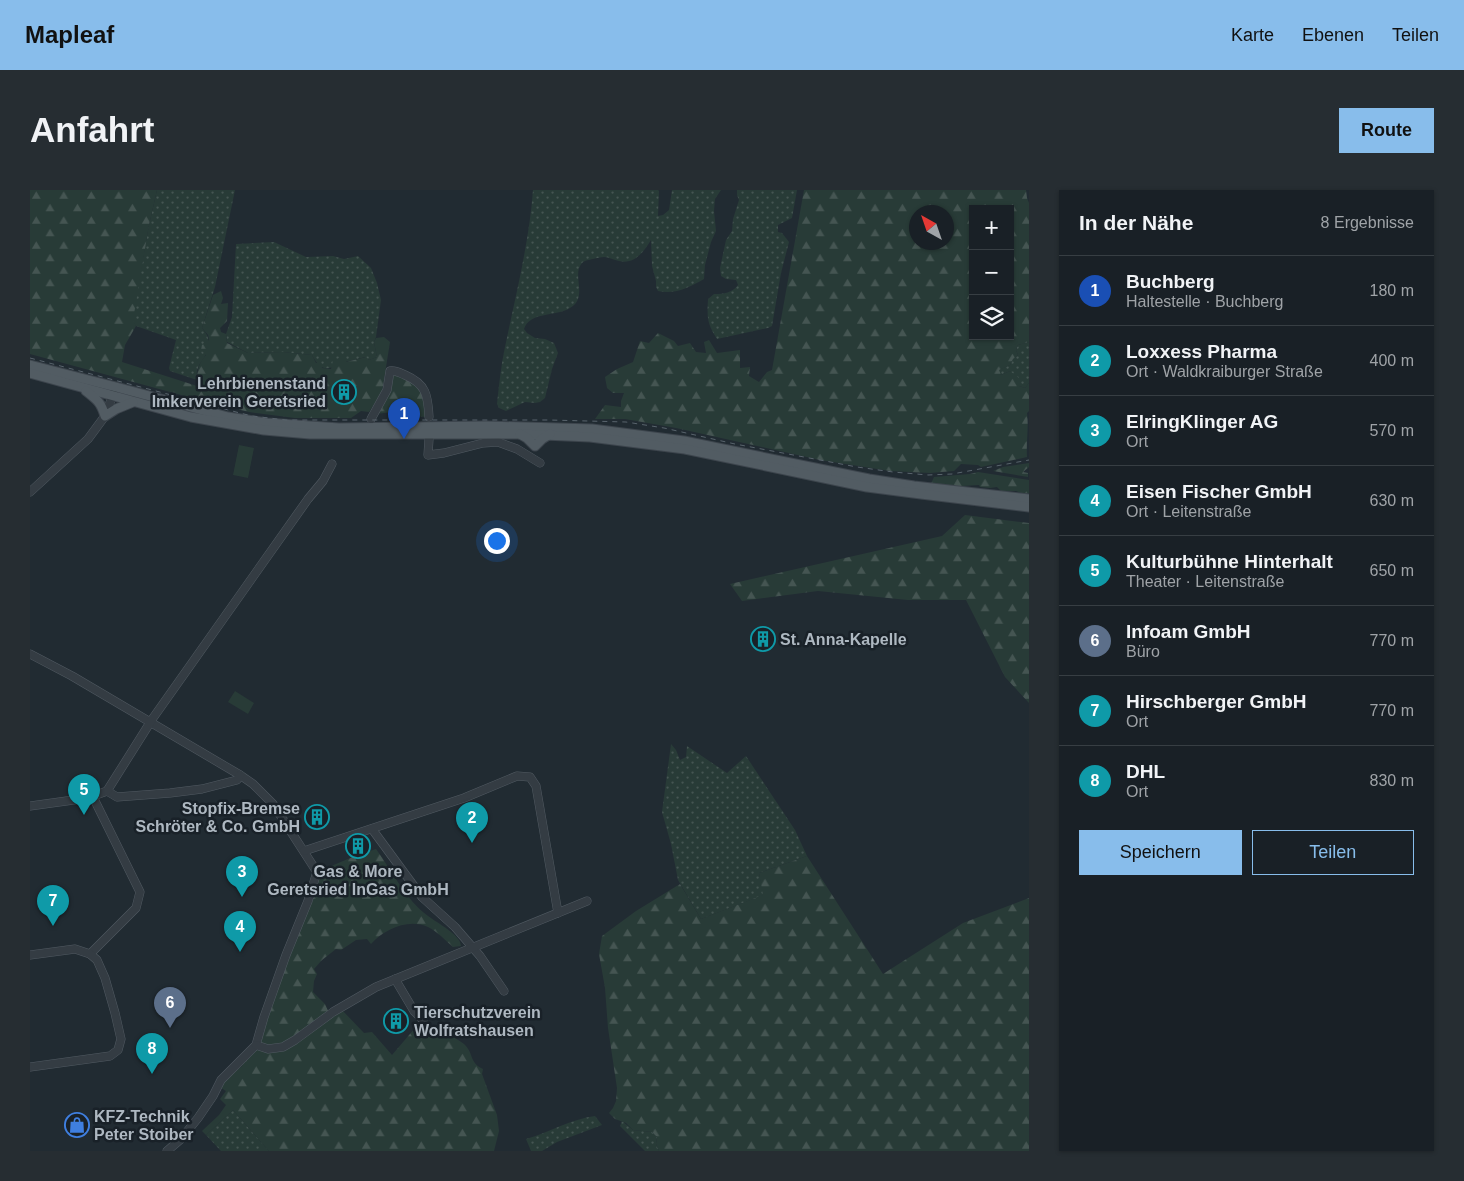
<!DOCTYPE html>
<html lang="de">
<head>
<meta charset="utf-8">
<style>
	body { margin:0; font-family:Helvetica,sans-serif; background:#262d32; color:#f1f3f6 }
	.controls { position:absolute; right:15px; top:15px; display:grid; overflow:hidden; border-radius:0px; box-shadow:0 1px 4px #0004 }
	.controls button { width:45px; height:45px; display:grid; place-items:center; padding:0; border:0; border-bottom:1px solid #373e43; background:#192026; color:#f1f3f6; font:25px sans-serif }
	.compass { position:absolute; left:879px; top:15px; width:45px; height:45px; border-radius:50%; background:#192026; box-shadow:0 1px 4px #0004; rotate:320deg }
	.you { position:absolute; left:466px; top:350px; width:18px; height:18px; margin:-12px; border:4px solid #fff; border-radius:50%; background:#1a73e8; box-shadow:0 0 0 8px #1a73e833 }
	.badge { display:grid; place-items:center; width:32px; height:32px; border-radius:50%; background:#88bdeb; color:#fff; font-size:16px; font-weight:700 }
	.pin { position:absolute; translate:-50% -41px; filter:drop-shadow(0 1px 2px #0008) }
	.pin::after { content:''; position:absolute; top:26px; width:18px; height:15px; background:inherit; clip-path:polygon(0 0,100% 0,50% 100%) }
	.list { margin:0; padding:0; list-style:none }
	h2 { display:flex; justify-content:space-between; align-items:center; height:65px; margin:0; padding:0 20px; font-size:21px }
	h2 small { font-size:16px; font-weight:400; color:#9fa3a7 }
	.list li { display:grid; grid-template-columns:32px 1fr auto; gap:15px; align-items:center; box-sizing:border-box; height:70px; padding:0 20px; border-top:1px solid #373e43 }
	.list b { display:block; font-size:19px; white-space:nowrap }
	.list p { margin:0; font-size:16px; white-space:nowrap; color:#9fa3a7 }
	.list em { font-size:16px; font-style:normal; color:#9fa3a7 }
	.actions { display:flex; gap:10px; padding:15px 20px }
	.actions a { flex:1; padding:11px 0; border:1px solid #88bdeb; border-radius:0px; text-align:center; font-size:18px; color:#88bdeb }
	.actions .main { background:#88bdeb; color:#111 }
	.icon { flex:none; width:28px; height:28px; fill:none; stroke:currentColor; stroke-width:2; stroke-linecap:round; stroke-linejoin:round }
	.map { position:relative; flex:none; width:999px; height:961px; overflow:hidden; border-radius:0px }
	header { display:flex; align-items:center; gap:30px; box-sizing:border-box; height:70px; padding:0 25px; background:#88bdeb; color:#111 }
	header strong { font-size:24px }
	nav { display:flex; gap:28px; margin-inline-start:auto; font-size:18px }
	.intro { display:flex; align-items:center; justify-content:space-between; box-sizing:border-box; height:120px; padding:0 30px }
	h1 { margin:0; font-size:35px }
	.button { padding:12px 22px; border-radius:0px; background:#88bdeb; color:#111; font-size:18px; font-weight:700 }
	main { display:flex; gap:30px; padding:0 30px }
	aside { flex:1; background:#192026; border-radius:0px; box-shadow:0 1px 4px #0004 }
	.map>svg:first-child { display:block }
	.grass { fill:url(#grass-dots) }
	.forest { fill:url(#forest-firs); fill-rule:evenodd }
	.garden { fill:#283b37 }
	.lines { fill:none; stroke-linecap:round; stroke-linejoin:round }
	.minor-casing { stroke:#515a62; stroke-width:9 }
	.major-casing { stroke:#3d454d; stroke-width:11 }
	.minor { stroke:#343c43; stroke-width:8 }
	.major { stroke:#525c63; stroke-width:9 }
	.rail { stroke:#58636c; stroke-width:1; stroke-dasharray:5 5; stroke-linecap:butt }
	.labels { text-anchor:middle; stroke-width:5; stroke-linejoin:round; paint-order:stroke }
	.poi-label { font-size:16px; font-weight:bold; fill:#aeb8c1; stroke:#192128; text-anchor:start }
</style>
</head>
<body>
<header>
<strong>Mapleaf</strong>
<nav><a>Karte</a><a>Ebenen</a><a>Teilen</a></nav>
</header>
<div class="intro"><h1>Anfahrt</h1><a class="button">Route</a></div>
<main>
<div class="map">
<svg width="999" height="961" viewBox="0 0 999 961">
	<defs>
		<pattern id="grass-dots" width="8" height="8" patternUnits="userSpaceOnUse" patternTransform="scale(1.25)"><rect width="8" height="8" fill="#283b37"/><path d="M2 2h.1M6 6h.1" fill="none" stroke="#455552" stroke-width="1.8" stroke-linecap="round"/></pattern>
		<pattern id="forest-firs" width="22" height="20" patternUnits="userSpaceOnUse" patternTransform="scale(1.25)"><rect width="22" height="20" fill="#283b37"/><path d="M5 1l3.5 6h-7zM16 11l3.5 6h-7z" fill="#455552"/></pattern>
	</defs>
	<rect width="100%" height="100%" fill="#212b32"/>
	<g class="grass">
		<path d="M127,0H205L185,97L172,138C179,146 181,153 176,164C174,169 170,172 168,178C166,182 167,186 167,190L140,181L139,178L146,150L106,136L102,130L119,35Z"/>
		<path d="M503,0H628L629,1L628,26L633,25L639,20L642,0H691L685,9L684,21L686,41L681,52L675,75L674,89C660,97 645,105 628,101L626,97V91L622,76L621,50C614,61 605,75 589,71C584,70 579,67 574,67C571,67 567,68 563,69C559,70 555,70 552,73C541,85 559,107 540,118C526,127 500,121 494,139L497,143L505,148L515,149L524,153L528,163L522,179L515,208L510,212L505,213L495,212L476,221L469,218L467,214C469,195 471,175 475,157C486,104 499,53 503,0Z"/>
		<path d="M707,0H767L762,28L748,35V42L752,43L759,52L751,83L742,136L738,138L687,149C677,134 677,127 678,109L684,104C694,104 702,103 708,95L706,90L696,89L691,86L690,78L696,50L702,41L703,29L709,10L707,5Z"/>
		<path d="M244,52L276,67L303,66L314,69L328,66L341,78L347,93L351,110L346,147L344,152L347,167L339,170L335,167C329,169 322,170 315,172C298,179 292,184 282,165L253,162L218,163L197,152L196,144L202,127L206,54Z"/>
		<polygon points="999,152 999,193 995,198 989,196 980,181 971,185 968,180 980,175 983,169 988,165 986,160 988,155"/>
		<polygon points="641,554 646,560 650,570 656,567 657,556 697,583 716,566 765,640 777,666 729,683 734,705 671,729 648,690 641,654 632,622"/>
		<polygon points="203,920 239,961 191,961 176,945"/>
		<path d="M565,926L572,935L527,952L512,961H501L496,949C520,942 541,929 565,926Z"/>
		<polygon points="592,931 603,940 622,942 627,947 626,954 629,961 615,961 590,936"/>
	</g>
	<g class="forest">
		<path d="M0,0H127L119,35L103,130L106,136L95,155L92,172L167,196C167,183 167,175 176,165L171,160L172,155L179,150L178,145L172,138L183,105L191,101L193,108L191,114L198,113L197,131L190,138L191,142L196,144L197,153L218,163L253,162L282,165L286,173L291,172L292,178L301,179L303,170L314,167L316,172L336,167L339,170L347,167L344,152L346,148L354,147L360,152L352,202L339,222L331,221L321,228H265L219,222L166,209L0,164Z"/>
		<path d="M774,0H996L997,8L999,13V152L988,155L986,160L988,165L983,169L980,175L969,180L971,185L980,181L989,188V196L995,198L999,193V221L997,223C999,238 996,251 997,267L951,277L948,275L931,274L924,281L900,283L860,281L790,270L646,238L595,229H565L575,215L591,217V211L594,203H583L577,198L575,187L587,179L603,172L610,151L619,153L628,143L644,151L648,156L660,153L666,162L676,163L674,152L679,150L687,163L710,160V178L720,177L719,186L729,192L737,182L742,180ZM943,19H980V146H943ZM886,22H916V52H886Z"/>
		<polygon points="361,186 373,186 392,199 397,227 383,226 370,221 346,224"/>
		<polygon points="999,273 999,277 993,282 998,283 998,287 963,281 973,277"/>
		<polygon points="948,282 999,290 999,303 994,304 986,301 971,301 967,297 960,298 950,297 949,295 933,296 926,298 900,296 904,287 940,284"/>
		<polygon points="935,325 999,333 999,513 975,487 936,410 878,410 788,401 712,411 700,394 912,346"/>
		<path d="M346,659C362,681 376,710 398,726C407,733 431,745 431,756L423,757C415,750 408,742 398,737C379,728 354,739 341,754L337,749L326,750L311,760L306,759L292,770L284,779L287,784L284,791L283,802L295,814L299,823L311,819L334,843L342,842L362,865L391,831C405,838 421,844 434,854C444,863 439,873 453,879L452,884L467,925L469,941L464,961H239L203,920L176,945L172,941L189,925L196,915L190,909L196,901L188,896L212,876L219,864L287,682L325,666Z"/>
		<polygon points="777,666 853,784 933,733 999,708 999,961 629,961 626,954 627,947 622,942 603,940 596,933 585,929 579,923 583,918 586,911 587,898 578,838 575,798 569,764 572,746 606,721 650,694 671,729 733,705 729,683"/>
	</g>
	<g class="garden">
		<polygon points="209,255 224,258 218,288 203,285"/>
		<polygon points="205,501 224,513 218,524 198,512"/>
	</g>
	<g class="lines">
		<defs>
			<g id="minor">
				<path d="M341,229L357,200L360,181C365,180 370,183 375,185C396,194 398,205 399,227"/>
				<polyline points="399,249 398,265 414,263 453,253 468,252 487,259 510,273"/>
				<polyline points="0,302 58,249 75,226 84,202"/>
				<polyline points="0,464 42,486 210,585 223,594 243,614 287,682 278,711 256,765 234,827 226,855 191,890 183,906 168,928 151,949 137,961"/>
				<polyline points="77,601 87,607 140,603 172,599 207,590 210,585"/>
				<polyline points="0,616 58,608 77,601 123,528 278,309 293,291 302,274"/>
				<polyline points="342,639 392,707 425,737 450,766 474,801"/>
				<polyline points="274,661 434,608 487,586 500,587 506,596 528,723"/>
				<polyline points="60,764 106,718 110,702 65,611 64,607"/>
				<polyline points="0,765 45,759 60,764 67,770 75,788 85,823 91,849 88,860 80,866 0,877"/>
				<polyline points="365,789 384,821 393,830"/>
				<polyline points="226,855 238,859 253,857 265,850 303,822 346,797 557,711"/>
			</g>
			<g id="major">
				<polyline points="0,175 86,197 198,227 237,233 309,238 456,236 562,239 654,251 839,289 884,296 999,309"/>
				<polyline points="0,183 161,227 234,240 280,244 490,244 560,247 655,259 837,297 891,304 999,317"/>
				<path d="M56,201C67,210 71,212 75,226L86,219L103,212"/>
				<polyline points="490,244 497,248 505,256 512,249 520,244"/>
			</g>
		</defs>
		<use href="#minor" class="minor-casing"/>
		<use href="#major" class="major-casing"/>
		<use href="#minor" class="minor"/>
		<use href="#major" class="major"/>
		<polyline class="rail" points="0,168 206,222 222,226 256,230 519,230 596,232 634,238 705,254 827,277 863,282 898,285 922,284 999,270"/>
	</g>
	<defs>
		<symbol id="building-ring" viewBox="-11 -11 22 22"><circle r="9.5" fill="#192128" stroke="#0f9aa8" stroke-width="1.5"/><path d="M-4-6H4V6H1V3H-1V6H-4ZM-2.5-4.3h1.7v1.8h-1.7ZM.8-4.3h1.7v1.8H.8ZM-2.5-1h1.7V.8h-1.7ZM.8-1h1.7V.8H.8Z" fill="#0f9aa8"/></symbol>
		<symbol id="shop-ring" viewBox="-11 -11 22 22"><circle r="9.5" fill="#192128" stroke="#3f7fe0" stroke-width="1.5"/><path d="M-5-2.5h2.3a2.7 3.5 0 0 1 5.4 0H5L5.5 6h-11ZM-1.5-2.5h3a1.5 2.3 0 0 0-3 0Z" fill="#3f7fe0"/></symbol>
	</defs>
	<g fill-rule="evenodd">
		<use href="#building-ring" x="300" y="188" width="28" height="28"/>
		<use href="#building-ring" x="719" y="435" width="28" height="28"/>
		<use href="#building-ring" x="273" y="613" width="28" height="28"/>
		<use href="#building-ring" x="314" y="642" width="28" height="28"/>
		<use href="#building-ring" x="352" y="817" width="28" height="28"/>
		<use href="#shop-ring" x="33" y="921" width="28" height="28"/>
	</g>
	<g class="labels">
		<g class="poi-label">
			<text x="296" y="199" text-anchor="end">Lehrbienenstand<tspan x="296" dy="18">Imkerverein Geretsried</tspan></text>
			<text x="750" y="455">St. Anna-Kapelle</text>
			<text x="270" y="624" text-anchor="end">Stopfix-Bremse<tspan x="270" dy="18">Schröter &amp; Co. GmbH</tspan></text>
			<text x="328" y="687" text-anchor="middle">Gas &amp; More<tspan x="328" dy="18">Geretsried InGas GmbH</tspan></text>
			<text x="384" y="828">Tierschutzverein<tspan x="384" dy="18">Wolfratshausen</tspan></text>
			<text x="64" y="932">KFZ-Technik<tspan x="64" dy="18">Peter Stoiber</tspan></text>
		</g>
	</g>
</svg>
<div class="controls">
<button>+</button>
<button>−</button>
<button><svg class="icon" aria-label="layers" viewBox="0 0 24 24"><path d="M12 4l9 5-9 5-9-5zM3 14l9 5 9-5"/></svg></button>
</div>
<svg class="compass" viewBox="-18 -18 36 36"><path d="M0-13l5 13h-10z" fill="#e53935"/><path d="M0 13l5-13h-10z" fill="#9fa3a7"/></svg>
<div class="you"></div>
<div class="pin badge" style="left:374px;top:249px;background:#1a4fb4">1</div>
<div class="pin badge" style="left:442px;top:653px;background:#0f9aa8">2</div>
<div class="pin badge" style="left:212px;top:707px;background:#0f9aa8">3</div>
<div class="pin badge" style="left:210px;top:762px;background:#0f9aa8">4</div>
<div class="pin badge" style="left:54px;top:625px;background:#0f9aa8">5</div>
<div class="pin badge" style="left:140px;top:838px;background:#5c6f8a">6</div>
<div class="pin badge" style="left:23px;top:736px;background:#0f9aa8">7</div>
<div class="pin badge" style="left:122px;top:884px;background:#0f9aa8">8</div>
</div>
<aside>
<h2>In der Nähe<small>8 Ergebnisse</small></h2>
<ul class="list">
<li><span class="badge" style="background:#1a4fb4">1</span><div><b>Buchberg</b><p>Haltestelle · Buchberg</p></div><em>180 m</em></li>
<li><span class="badge" style="background:#0f9aa8">2</span><div><b>Loxxess Pharma</b><p>Ort · Waldkraiburger Straße</p></div><em>400 m</em></li>
<li><span class="badge" style="background:#0f9aa8">3</span><div><b>ElringKlinger AG</b><p>Ort</p></div><em>570 m</em></li>
<li><span class="badge" style="background:#0f9aa8">4</span><div><b>Eisen Fischer GmbH</b><p>Ort · Leitenstraße</p></div><em>630 m</em></li>
<li><span class="badge" style="background:#0f9aa8">5</span><div><b>Kulturbühne Hinterhalt</b><p>Theater · Leitenstraße</p></div><em>650 m</em></li>
<li><span class="badge" style="background:#5c6f8a">6</span><div><b>Infoam GmbH</b><p>Büro</p></div><em>770 m</em></li>
<li><span class="badge" style="background:#0f9aa8">7</span><div><b>Hirschberger GmbH</b><p>Ort</p></div><em>770 m</em></li>
<li><span class="badge" style="background:#0f9aa8">8</span><div><b>DHL</b><p>Ort</p></div><em>830 m</em></li>
</ul>
<div class="actions"><a class="main">Speichern</a><a>Teilen</a></div>
</aside>
</main>
</body>
</html>
